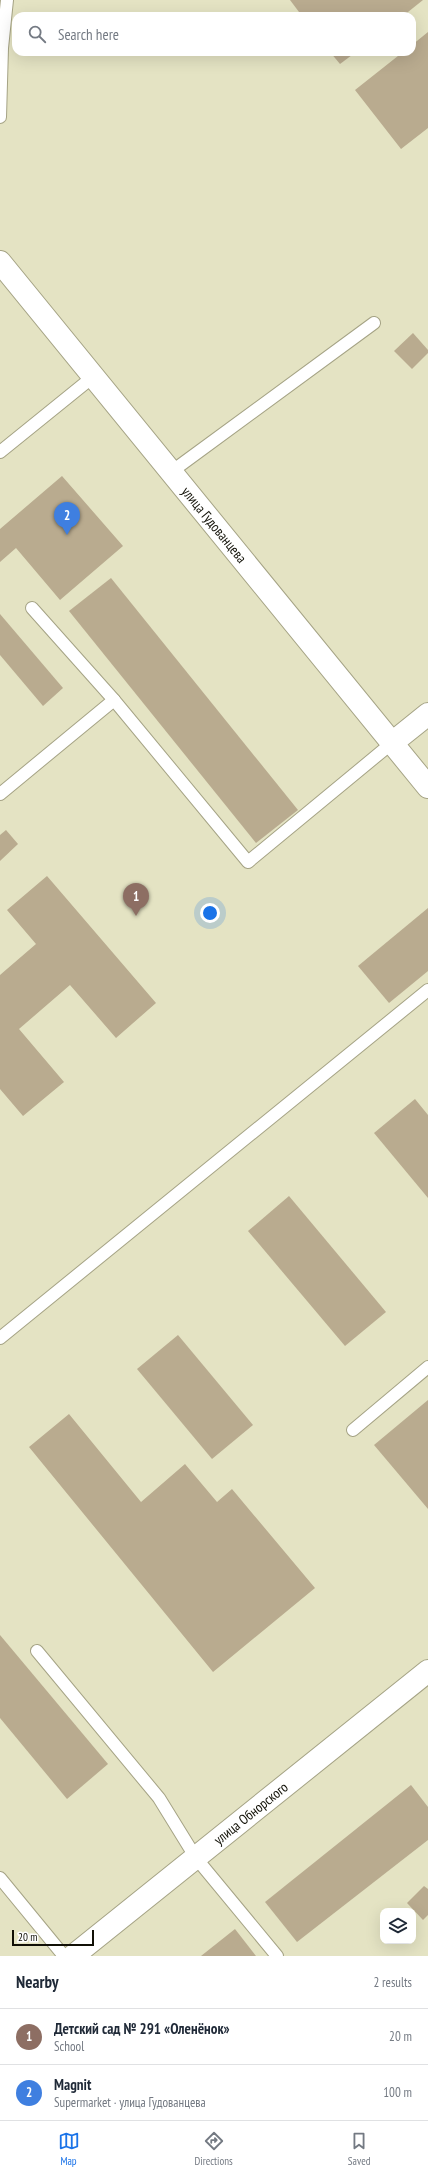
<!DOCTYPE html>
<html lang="en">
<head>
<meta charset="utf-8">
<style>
	body { margin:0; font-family:"PT Sans Narrow",sans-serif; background:#f6f6f7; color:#1f2937 }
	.controls { position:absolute; right:12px; bottom:12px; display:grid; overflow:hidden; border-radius:8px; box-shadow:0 4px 16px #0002 }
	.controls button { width:36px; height:36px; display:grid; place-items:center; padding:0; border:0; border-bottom:1px solid #e0e1e3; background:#fff; color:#1f2937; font:20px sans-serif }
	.scale { position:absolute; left:12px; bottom:10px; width:82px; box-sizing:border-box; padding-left:4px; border:2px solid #111006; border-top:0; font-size:11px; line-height:14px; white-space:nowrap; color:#111006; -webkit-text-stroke:3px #fff; paint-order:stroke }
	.you { position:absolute; left:210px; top:913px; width:14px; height:14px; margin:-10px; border:3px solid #fff; border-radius:50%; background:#1a73e8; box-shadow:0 0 0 6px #1a73e833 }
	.badge { display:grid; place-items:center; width:26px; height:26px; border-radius:50%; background:#1a73e8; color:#fff; font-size:13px; font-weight:700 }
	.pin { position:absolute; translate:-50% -33px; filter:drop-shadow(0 1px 2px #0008) }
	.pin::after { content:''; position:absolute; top:21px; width:14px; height:12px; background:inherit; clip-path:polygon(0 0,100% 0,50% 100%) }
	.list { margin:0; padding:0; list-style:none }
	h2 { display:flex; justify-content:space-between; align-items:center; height:52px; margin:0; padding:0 16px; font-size:17px }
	h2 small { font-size:13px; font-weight:400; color:#747a83 }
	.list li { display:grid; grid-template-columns:26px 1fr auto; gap:12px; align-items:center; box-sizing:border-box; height:56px; padding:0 16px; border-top:1px solid #e0e1e3 }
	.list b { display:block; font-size:15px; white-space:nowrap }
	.list p { margin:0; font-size:13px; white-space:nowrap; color:#747a83 }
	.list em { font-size:13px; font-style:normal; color:#747a83 }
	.icon { flex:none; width:22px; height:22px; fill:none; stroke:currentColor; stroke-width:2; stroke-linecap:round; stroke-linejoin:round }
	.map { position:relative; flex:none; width:428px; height:1956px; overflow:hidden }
	.search { position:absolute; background:#fff; box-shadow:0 4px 16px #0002; left:12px; right:12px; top:12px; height:44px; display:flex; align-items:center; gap:10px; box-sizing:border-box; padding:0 14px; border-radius:12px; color:#747a83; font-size:15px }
	.sheet { height:164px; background:#fff }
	nav { display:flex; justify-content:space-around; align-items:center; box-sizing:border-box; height:56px; border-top:1px solid #e0e1e3; background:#fff; font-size:11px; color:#747a83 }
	nav a { display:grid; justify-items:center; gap:2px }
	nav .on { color:#1a73e8 }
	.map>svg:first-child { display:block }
	.building { fill:#b9ab8f }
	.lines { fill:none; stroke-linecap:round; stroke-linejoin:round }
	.lane-casing { stroke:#a5a385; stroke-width:14 }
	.street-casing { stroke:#a5a385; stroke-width:24 }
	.secondary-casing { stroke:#a5a385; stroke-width:24 }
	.lane { stroke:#fff; stroke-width:12 }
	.street { stroke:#fff; stroke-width:22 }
	.secondary { stroke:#fff; stroke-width:22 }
	.labels { text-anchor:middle; stroke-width:3.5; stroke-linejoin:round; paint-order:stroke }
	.street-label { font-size:14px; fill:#111006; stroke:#fff }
</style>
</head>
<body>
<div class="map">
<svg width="428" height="1956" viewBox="0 0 428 1956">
	<rect width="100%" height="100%" fill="#e4e3c3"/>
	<g class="building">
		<polygon points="290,0 423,0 403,16 302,16"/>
		<polygon points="428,32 428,128 401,149 355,90 403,52 412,52 412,45"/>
		<polygon points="330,52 356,52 340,64"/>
		<polygon points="413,333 428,350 428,353 412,369 394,351"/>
		<polygon points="62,476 123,546 60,600 16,548 0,562 0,529"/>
		<polygon points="111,578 298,810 256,843 69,611"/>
		<polygon points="0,614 63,688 43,706 0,655"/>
		<polygon points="6,830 18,844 0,861 0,835"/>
		<polygon points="47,876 156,1003 116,1038 70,985 19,1029 64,1082 23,1116 0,1089 0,975 36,944 7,910"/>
		<polygon points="428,908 428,971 389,1003 358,966"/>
		<polygon points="415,1099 428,1115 428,1198 374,1133"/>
		<polygon points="289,1196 386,1312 345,1346 248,1231"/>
		<polygon points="178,1335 253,1425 212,1459 137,1369"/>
		<polygon points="428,1400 428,1509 374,1445"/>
		<polygon points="69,1414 141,1502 185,1464 217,1502 232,1489 315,1588 213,1672 29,1447"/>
		<polygon points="0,1635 108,1764 67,1799 0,1718"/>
		<polygon points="411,1785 428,1807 428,1840 297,1942 265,1902"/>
		<polygon points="424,1886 428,1889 428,1915 423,1920 407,1903"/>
		<polygon points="235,1929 256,1956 201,1956"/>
	</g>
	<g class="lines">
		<defs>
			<g id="lane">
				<polyline points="0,117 2,48 7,0"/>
				<polyline points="0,452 94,376"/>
				<polyline points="171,472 374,323"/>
				<polyline points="32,608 114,700"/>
				<polyline points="0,794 114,700 248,862 392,743"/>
				<polyline points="0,1338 428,990"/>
				<polyline points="353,1430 428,1367"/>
				<polyline points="37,1651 159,1798 196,1858 277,1956"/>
				<polyline points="0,1878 64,1956"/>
			</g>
			<g id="street">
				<polyline points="392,743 428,714"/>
				<path id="s1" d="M73,1956L428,1671"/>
			</g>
			<g id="secondary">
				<path id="s2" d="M0,262L428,787"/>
			</g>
		</defs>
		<use href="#lane" class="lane-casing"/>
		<use href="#street" class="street-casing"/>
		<use href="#secondary" class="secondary-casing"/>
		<use href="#lane" class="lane"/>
		<use href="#street" class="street"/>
		<use href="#secondary" class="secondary"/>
	</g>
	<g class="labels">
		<g class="street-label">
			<text dy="5" stroke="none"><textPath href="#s2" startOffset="339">улица Гудованцева</textPath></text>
			<text dy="5" stroke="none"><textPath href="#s1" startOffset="228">улица Обнорского</textPath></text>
		</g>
	</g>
</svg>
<div class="controls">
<button><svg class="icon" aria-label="layers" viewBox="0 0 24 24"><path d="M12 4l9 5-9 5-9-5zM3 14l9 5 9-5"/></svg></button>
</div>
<div class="scale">20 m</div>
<div class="you"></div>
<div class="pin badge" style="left:136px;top:916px;background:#8d6e63">1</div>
<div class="pin badge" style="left:67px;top:535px;background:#3f7fe0">2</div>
<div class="search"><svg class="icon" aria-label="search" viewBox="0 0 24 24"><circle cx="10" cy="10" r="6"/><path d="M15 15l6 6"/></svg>Search here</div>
</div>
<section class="sheet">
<h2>Nearby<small>2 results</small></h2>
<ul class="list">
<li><span class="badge" style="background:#8d6e63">1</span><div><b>Детский сад № 291 «Оленёнок»</b><p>School</p></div><em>20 m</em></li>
<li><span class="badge" style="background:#3f7fe0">2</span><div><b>Magnit</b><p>Supermarket · улица Гудованцева</p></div><em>100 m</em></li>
</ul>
</section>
<nav>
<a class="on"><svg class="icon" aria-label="map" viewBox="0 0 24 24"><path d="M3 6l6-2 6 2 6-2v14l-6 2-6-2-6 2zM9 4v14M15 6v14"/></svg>Map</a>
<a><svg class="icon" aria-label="directions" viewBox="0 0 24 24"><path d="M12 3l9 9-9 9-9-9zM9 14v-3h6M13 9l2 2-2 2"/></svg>Directions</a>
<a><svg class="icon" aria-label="saved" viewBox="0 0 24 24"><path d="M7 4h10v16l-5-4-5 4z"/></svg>Saved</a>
</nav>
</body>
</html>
